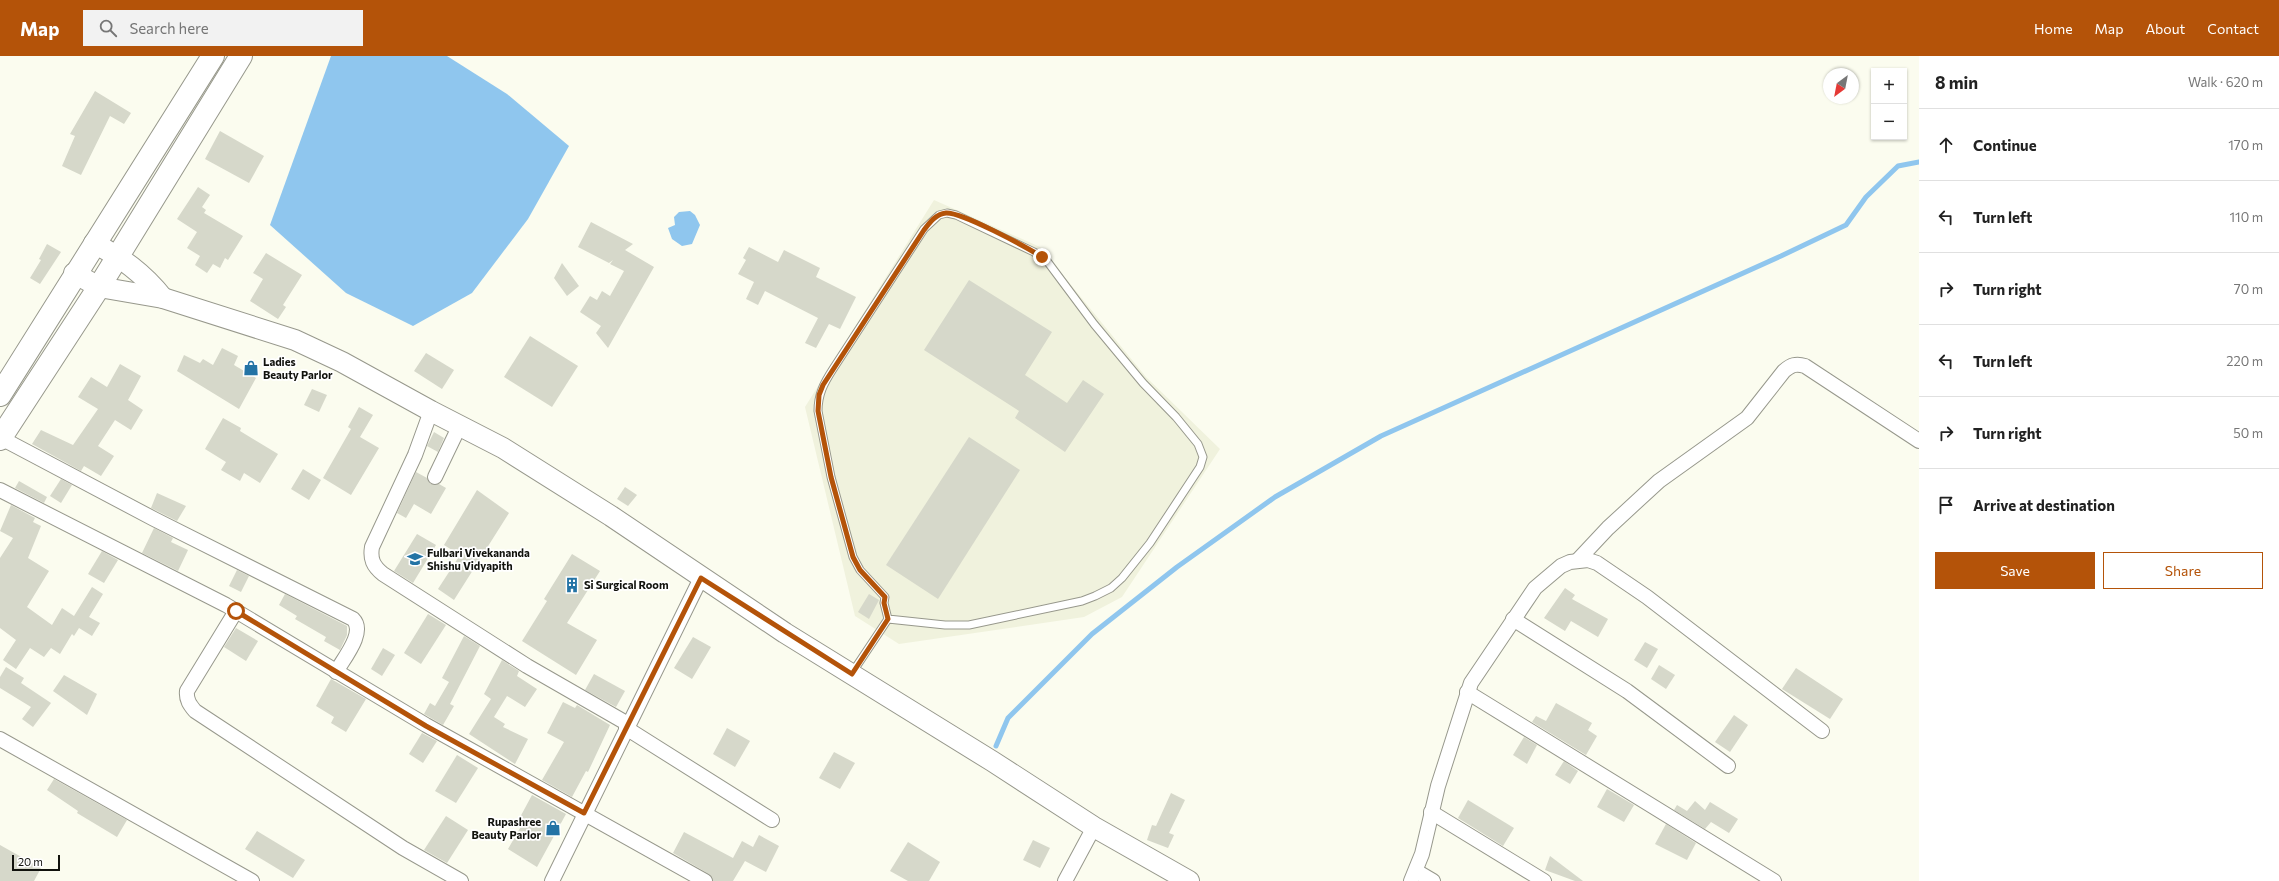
<!DOCTYPE html>
<html lang="en">
<head>
<meta charset="utf-8">
<style>
	body { margin:0; font-family:Commissioner,sans-serif; background:#f2f2f2; color:#222 }
	.controls { position:absolute; right:12px; top:12px; display:grid; overflow:hidden; border-radius:0px; box-shadow:0 1px 3px #0004 }
	.controls button { width:36px; height:36px; display:grid; place-items:center; padding:0; border:0; border-bottom:1px solid #e0e0e0; background:#fff; color:#222; font:20px sans-serif }
	.compass { position:absolute; left:1823px; top:12px; width:36px; height:36px; border-radius:50%; background:#fff; box-shadow:0 1px 3px #0004; rotate:212deg }
	.scale { position:absolute; left:12px; bottom:10px; width:48px; box-sizing:border-box; padding-left:4px; border:2px solid #11120d; border-top:0; font-size:11px; line-height:14px; white-space:nowrap; color:#11120d; -webkit-text-stroke:3px #fff; paint-order:stroke }
	.stop { position:absolute; width:12px; height:12px; margin:-9px; border:3px solid #b45309; border-radius:50%; background:#fff }
	.stop.end { background:#b45309; border-color:#fff; box-shadow:0 1px 4px #0008 }
	.list { margin:0; padding:0; list-style:none }
	h2 { display:flex; justify-content:space-between; align-items:center; height:52px; margin:0; padding:0 16px; font-size:17px }
	h2 small { font-size:13px; font-weight:400; color:#767676 }
	.list li { display:grid; grid-template-columns:26px 1fr auto; gap:12px; align-items:center; box-sizing:border-box; height:72px; padding:0 16px; border-top:1px solid #e0e0e0 }
	.list b { display:block; font-size:15px; white-space:nowrap }
	.list em { font-size:13px; font-style:normal; color:#767676 }
	.actions { display:flex; gap:8px; padding:12px 16px }
	.actions a { flex:1; padding:9px 0; border:1px solid #b45309; border-radius:0px; text-align:center; font-size:14px; color:#b45309 }
	.actions .main { background:#b45309; color:#fff }
	.icon { flex:none; width:22px; height:22px; fill:none; stroke:currentColor; stroke-width:2; stroke-linecap:round; stroke-linejoin:round }
	.map { position:relative; flex:none; width:1919px; height:825px; overflow:hidden }
	header { display:flex; align-items:center; gap:24px; box-sizing:border-box; height:56px; padding:0 20px; background:#b45309; color:#fff }
	header strong { font-size:19px }
	nav { display:flex; gap:22px; margin-inline-start:auto; font-size:14px }
	.search { width:280px; height:36px; background:#f2f2f2; display:flex; align-items:center; gap:10px; box-sizing:border-box; padding:0 14px; border-radius:0px; color:#767676; font-size:15px }
	main { display:flex }
	aside { flex:1; background:#fff }
	.map>svg:first-child { display:block }
	.built { fill:#f0f2dd }
	.water { fill:#8fc6ee }
	.lines { fill:none; stroke-linecap:round; stroke-linejoin:round }
	.stream { stroke:#8fc6ee; stroke-width:5 }
	.building { fill:#d6d8ca }
	.service-casing { stroke:#97988c; stroke-width:9 }
	.minor-casing { stroke:#97988c; stroke-width:16 }
	.secondary-casing { stroke:#97988c; stroke-width:22 }
	.trunk-casing { stroke:#97988c; stroke-width:24 }
	.service { stroke:#fff; stroke-width:7 }
	.minor { stroke:#fff; stroke-width:14 }
	.secondary { stroke:#fff; stroke-width:20 }
	.trunk { stroke:#fff; stroke-width:22 }
	.route { stroke:#b45309; stroke-width:5 }
	.labels { text-anchor:middle; stroke-width:3.5; stroke-linejoin:round; paint-order:stroke }
	.poi-label { font-size:11px; font-weight:bold; fill:#11120d; stroke:#fff; text-anchor:start }
</style>
</head>
<body>
<header>
<strong>Map</strong>
<div class="search"><svg class="icon" aria-label="search" viewBox="0 0 24 24"><circle cx="10" cy="10" r="6"/><path d="M15 15l6 6"/></svg>Search here</div>
<nav><a>Home</a><a>Map</a><a>About</a><a>Contact</a></nav>
</header>
<main>
<div class="map">
<svg width="1919" height="825" viewBox="0 0 1919 825">
	<rect width="100%" height="100%" fill="#fbfcef"/>
	<polygon class="built" points="934,144 1040,191 1146,321 1220,393 1122,541 1084,561 899,588 855,560 805,351"/>
	<g class="water">
		<polygon points="331,0 447,0 507,38 569,90 528,163 472,237 413,270 346,237 270,169"/>
		<polygon points="690,155 695,159 700,169 692,188 682,190 672,183 668,172 675,169 674,161 679,156"/>
	</g>
	<g class="lines">
		<polyline class="stream" points="996,690 1008,662 1092,578 1177,511 1275,441 1381,380 1781,200 1846,169 1866,141 1898,110 1919,106"/>
	</g>
	<g class="building">
		<polygon points="95,35 131,57 124,68 110,60 81,119 62,110 75,80 70,78"/>
		<polygon points="220,75 264,100 249,127 205,103"/>
		<polygon points="198,131 210,139 202,151 206,154 204,157 243,180 228,204 225,202 220,212 213,208 207,217 195,209 200,200 187,192 197,176 177,163"/>
		<polygon points="591,166 633,188 625,194 654,211 608,292 596,277 601,270 580,256 590,240 597,244 602,235 610,240 624,215 610,208 613,204 609,207 578,191"/>
		<polygon points="47,188 61,196 40,228 30,222 41,204 39,203"/>
		<polygon points="749,191 778,206 784,194 820,212 816,221 856,241 840,273 829,268 816,292 805,287 818,262 765,235 758,249 746,243 754,226 738,218 746,204 743,202"/>
		<polygon points="266,197 302,219 283,249 286,251 278,263 250,245 263,223 253,217"/>
		<polygon points="562,207 579,230 567,240 554,222"/>
		<polygon points="969,224 1052,276 1025,319 1067,347 1083,324 1104,338 1065,396 1015,362 1019,355 924,294"/>
		<polygon points="530,280 578,310 552,351 504,321"/>
		<polygon points="222,292 238,300 234,309 256,322 239,353 177,315 184,299 200,307 203,303 213,309"/>
		<polygon points="426,297 454,314 442,333 414,315"/>
		<polygon points="120,308 141,320 128,344 143,354 131,374 115,364 98,390 114,400 101,420 84,410 81,415 32,388 41,374 73,389 98,353 78,341 91,321 107,331"/>
		<polygon points="312,333 327,339 319,356 304,349"/>
		<polygon points="359,351 373,359 360,381 379,392 351,439 323,422 351,373 348,371"/>
		<polygon points="223,362 241,372 240,375 278,398 260,427 244,417 240,425 221,414 226,406 205,393"/>
		<polygon points="434,376 444,382 438,396 427,390"/>
		<polygon points="969,381 1020,414 938,543 886,509"/>
		<polygon points="303,413 321,424 309,444 291,433"/>
		<polygon points="416,416 427,422 431,428 439,428 446,432 431,458 414,448 406,462 397,457"/>
		<polygon points="61,423 72,429 61,447 50,440"/>
		<polygon points="19,425 47,441 44,447 15,432"/>
		<polygon points="625,431 637,439 628,450 617,443"/>
		<polygon points="477,434 509,457 454,544 438,533 460,499 444,489"/>
		<polygon points="157,437 186,450 177,465 151,452"/>
		<polygon points="11,449 35,462 33,466 41,470 28,502 49,515 27,551 52,569 62,552 74,560 92,531 103,538 89,561 100,567 92,580 79,572 74,580 72,578 60,598 51,592 44,601 30,592 16,613 3,604 16,584 0,572 0,502 13,482 0,475"/>
		<polygon points="154,472 173,482 171,486 188,494 178,515 142,497"/>
		<polygon points="417,478 436,489 413,527 394,515"/>
		<polygon points="102,495 118,504 104,527 88,518"/>
		<polygon points="572,498 600,515 567,567 597,584 576,619 522,585 547,545 544,543"/>
		<polygon points="237,514 249,520 241,536 229,530"/>
		<polygon points="1565,532 1575,539 1572,543 1608,563 1598,581 1571,565 1565,575 1544,562"/>
		<polygon points="285,538 347,570 347,579 340,594 324,585 326,581 295,563 297,560 279,549"/>
		<polygon points="869,538 879,544 869,563 858,556"/>
		<polygon points="428,558 446,569 421,608 404,597"/>
		<polygon points="236,572 258,585 246,605 224,591"/>
		<polygon points="464,580 480,590 450,648 454,650 443,669 424,658 430,647 435,650 449,626 442,622"/>
		<polygon points="693,581 711,591 692,623 674,612"/>
		<polygon points="1645,586 1658,593 1647,612 1634,604"/>
		<polygon points="383,592 395,599 382,620 371,613"/>
		<polygon points="502,604 519,615 517,620 537,633 525,651 507,640 494,661 505,668 503,671 528,683 515,708 469,678 491,643 484,638"/>
		<polygon points="1659,609 1675,619 1666,633 1651,623"/>
		<polygon points="6,611 24,622 21,627 51,647 33,671 22,663 31,651 0,632 0,621"/>
		<polygon points="1796,612 1843,643 1830,663 1782,633"/>
		<polygon points="594,618 625,635 616,651 585,634"/>
		<polygon points="64,619 97,638 87,659 53,635"/>
		<polygon points="331,623 366,643 346,676 331,667 334,661 316,650"/>
		<polygon points="563,646 575,652 577,649 610,669 588,716 586,715 572,741 542,724 564,686 547,677"/>
		<polygon points="1556,647 1592,667 1588,674 1597,680 1586,699 1532,666 1536,660 1546,665"/>
		<polygon points="1734,659 1748,669 1730,696 1715,686"/>
		<polygon points="727,672 750,685 735,711 713,698"/>
		<polygon points="422,677 437,685 423,707 409,698"/>
		<polygon points="1524,681 1537,689 1527,708 1513,699"/>
		<polygon points="834,696 855,707 840,733 819,722"/>
		<polygon points="457,699 478,712 456,747 435,735"/>
		<polygon points="1564,705 1578,715 1570,728 1555,719"/>
		<polygon points="54,723 127,764 117,781 77,757 78,755 47,734"/>
		<polygon points="1607,733 1634,749 1624,766 1597,751"/>
		<polygon points="1171,737 1185,744 1169,777 1174,779 1168,792 1147,784 1152,769 1156,770"/>
		<polygon points="532,739 566,758 537,811 508,793 523,767 518,765"/>
		<polygon points="1468,744 1514,772 1503,790 1458,762"/>
		<polygon points="1695,745 1705,754 1710,746 1738,763 1729,777 1711,766 1705,773 1674,754 1677,749 1687,755"/>
		<polygon points="446,760 468,774 447,807 424,794"/>
		<polygon points="1666,768 1696,787 1687,804 1655,788"/>
		<polygon points="257,775 305,804 293,822 245,793"/>
		<polygon points="684,776 733,802 742,785 753,791 759,779 779,790 766,816 745,805 733,825 713,825 709,818 673,797"/>
		<polygon points="1033,784 1050,792 1040,812 1023,804"/>
		<polygon points="908,786 940,806 929,825 908,825 890,815"/>
		<polygon points="0,789 41,812 34,825 0,825"/>
		<polygon points="1550,800 1583,825 1575,825 1545,814"/>
	</g>
	<g class="lines">
		<defs>
			<path id="service" d="M852,617L888,563L945,569H969L1082,545L1095,540L1111,532L1122,522L1150,487L1200,411L1203,401L1198,388L1176,361L1143,327L1094,268L1047,205L1034,196L956,159L947,157L939,159L924,173L833,313C824,327 818,338 818,355L831,421L853,501L860,514L885,541L884,547L888,563"/>
			<g id="minor">
				<path d="M431,355L415,399L372,491C370,503 373,510 383,518L527,610L628,668"/>
				<path d="M1,382L154,463L353,563C366,576 344,602 336,616"/>
				<polyline points="435,421 460,369"/>
				<polyline points="0,434 226,549 426,669 705,825"/>
				<path d="M1578,504L1608,472L1659,425L1747,362L1784,315C1791,309 1796,307 1805,310L1919,385"/>
				<path d="M236,555L187,635C186,644 190,649 195,655L403,792L461,825"/>
				<polyline points="1513,563 1627,635 1728,710"/>
				<polyline points="1467,636 1774,825"/>
				<polyline points="626,672 772,764"/>
				<polyline points="0,683 252,825"/>
				<polyline points="1431,756 1544,825"/>
				<polyline points="1416,815 1433,825"/>
				<polyline points="552,825 701,522"/>
				<polyline points="1065,825 1094,771"/>
				<polyline points="1411,825 1422,798 1438,730 1471,627 1535,532 1561,510 1570,506 1588,504 1597,507 1647,541 1822,675"/>
			</g>
			<g id="secondary">
				<path d="M94,187C122,202 143,217 163,242"/>
				<polyline points="74,217 99,231 163,242 295,284 342,306 431,355 503,392 611,460 785,577 992,705 1094,771 1189,825"/>
			</g>
			<g id="trunk">
				<polyline points="0,339 213,0"/>
				<polyline points="0,383 99,231 241,0"/>
			</g>
		</defs>
		<use href="#service" class="service-casing"/>
		<use href="#minor" class="minor-casing"/>
		<use href="#secondary" class="secondary-casing"/>
		<use href="#trunk" class="trunk-casing"/>
		<use href="#service" class="service"/>
		<use href="#minor" class="minor"/>
		<use href="#secondary" class="secondary"/>
		<use href="#trunk" class="trunk"/>
	</g>
	<g class="lines">
		<path class="route" d="M236,555L426,670L584,757L701,522L852,618L888,563L884,547L885,541L860,514L853,501L831,421L818,355L819,339L823,329L924,174C930,166 936,158 946,157C962,156 1026,191 1042,201"/>
	</g>
	<defs>
		<symbol id="shop-bare" viewBox="-9 -9 18 18"><path d="M-5-2.5h2.3a2.7 3.5 0 0 1 5.4 0H5L5.5 6h-11ZM-1.5-2.5h3a1.5 2.3 0 0 0-3 0Z" fill="#2373a5" stroke="#fff" stroke-width="2.5" paint-order="stroke"/></symbol>
		<symbol id="school-bare" viewBox="-9 -9 18 18"><path d="M0-5L7-2L0 1L-7-2ZM-4 1L0 2.5L4 1V4Q0 6-4 4Z" fill="#2373a5" stroke="#fff" stroke-width="2.5" paint-order="stroke"/></symbol>
		<symbol id="building-bare" viewBox="-9 -9 18 18"><path d="M-4-6H4V6H1V3H-1V6H-4ZM-2.5-4.3h1.7v1.8h-1.7ZM.8-4.3h1.7v1.8H.8ZM-2.5-1h1.7V.8h-1.7ZM.8-1h1.7V.8H.8Z" fill="#2373a5" stroke="#fff" stroke-width="2.5" paint-order="stroke"/></symbol>
	</defs>
	<g fill-rule="evenodd">
		<use href="#shop-bare" x="240" y="301" width="22" height="22"/>
		<use href="#school-bare" x="404" y="492" width="22" height="22"/>
		<use href="#building-bare" x="561" y="518" width="22" height="22"/>
		<use href="#shop-bare" x="542" y="761" width="22" height="22"/>
	</g>
	<g class="labels">
		<g class="poi-label">
			<text x="263" y="310">Ladies<tspan x="263" dy="13">Beauty Parlor</tspan></text>
			<text x="427" y="501">Fulbari Vivekananda<tspan x="427" dy="13">Shishu Vidyapith</tspan></text>
			<text x="584" y="533">Si Surgical Room</text>
			<text x="541" y="770" text-anchor="end">Rupashree<tspan x="541" dy="13">Beauty Parlor</tspan></text>
		</g>
	</g>
</svg>
<div class="controls">
<button>+</button>
<button>−</button>
</div>
<svg class="compass" viewBox="-18 -18 36 36"><path d="M0-13l5 13h-10z" fill="#e53935"/><path d="M0 13l5-13h-10z" fill="#767676"/></svg>
<div class="scale">20 m</div>
<div class="stop" style="left:236px;top:555px"></div>
<div class="stop end" style="left:1042px;top:201px"></div>
</div>
<aside>
<h2>8 min<small>Walk · 620 m</small></h2>
<ul class="list">
<li><svg class="icon" aria-label="ahead" viewBox="0 0 24 24"><path d="M12 20V5M6 11l6-6 6 6"/></svg><div><b>Continue</b></div><em>170 m</em></li>
<li><svg class="icon" aria-label="left" viewBox="0 0 24 24"><path d="M17 20v-9H6M10 6l-5 5 5 5"/></svg><div><b>Turn left</b></div><em>110 m</em></li>
<li><svg class="icon" aria-label="right" viewBox="0 0 24 24"><path d="M7 20v-9h11M14 6l5 5-5 5"/></svg><div><b>Turn right</b></div><em>70 m</em></li>
<li><svg class="icon" aria-label="left" viewBox="0 0 24 24"><path d="M17 20v-9H6M10 6l-5 5 5 5"/></svg><div><b>Turn left</b></div><em>220 m</em></li>
<li><svg class="icon" aria-label="right" viewBox="0 0 24 24"><path d="M7 20v-9h11M14 6l5 5-5 5"/></svg><div><b>Turn right</b></div><em>50 m</em></li>
<li><svg class="icon" aria-label="arrive" viewBox="0 0 24 24"><path d="M6 21V4h12l-3 4 3 4H6"/></svg><div><b>Arrive at destination</b></div></li>
</ul>
<div class="actions"><a class="main">Save</a><a>Share</a></div>
</aside>
</main>
</body>
</html>
